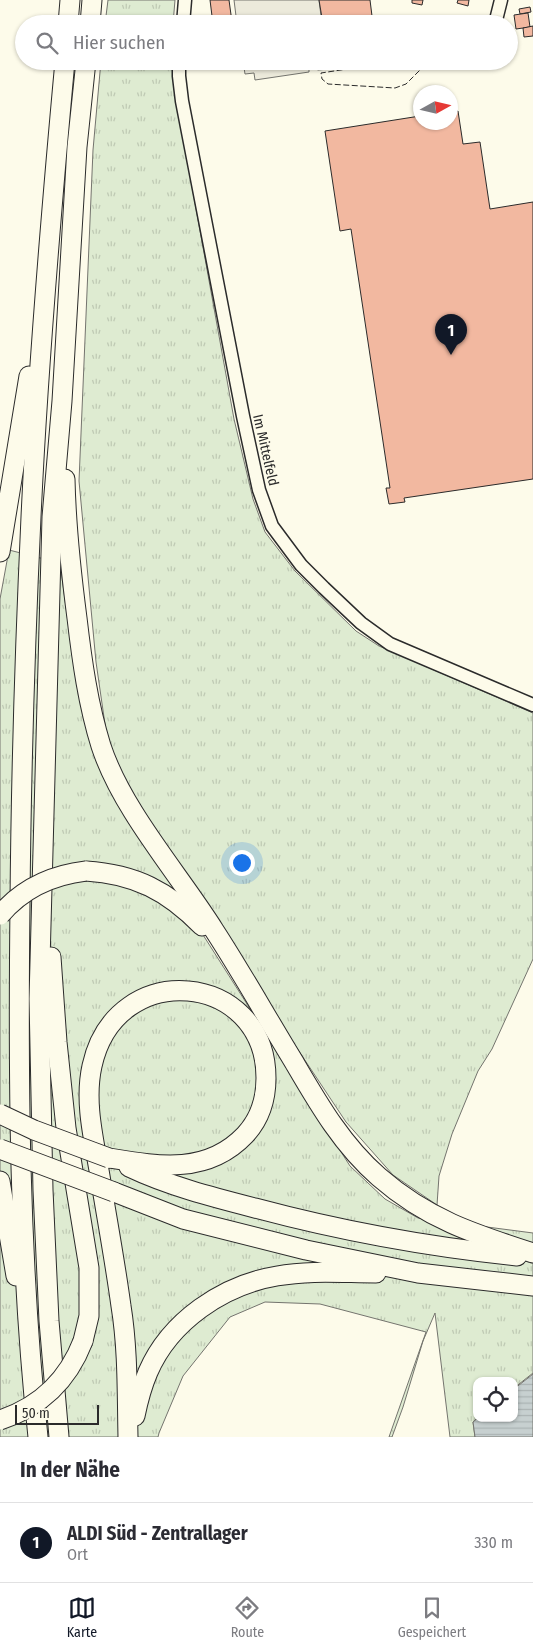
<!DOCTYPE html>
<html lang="de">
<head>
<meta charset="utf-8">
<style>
	body { margin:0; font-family:"Fira Sans Condensed",sans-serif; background:#f7f7f7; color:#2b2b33 }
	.controls { position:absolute; right:15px; bottom:15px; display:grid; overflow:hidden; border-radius:10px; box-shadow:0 1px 4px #0004 }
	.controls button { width:45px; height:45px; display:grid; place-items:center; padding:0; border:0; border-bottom:1px solid #e1e1e2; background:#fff; color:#2b2b33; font:25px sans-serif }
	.compass { position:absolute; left:413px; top:85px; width:45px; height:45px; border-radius:50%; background:#fff; box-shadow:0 1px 4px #0004; rotate:82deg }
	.scale { position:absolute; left:15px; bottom:12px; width:84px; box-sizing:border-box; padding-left:5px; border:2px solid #2b2b2b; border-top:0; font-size:14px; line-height:18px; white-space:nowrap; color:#2b2b2b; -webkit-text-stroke:4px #fdfbea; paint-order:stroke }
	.you { position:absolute; left:241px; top:862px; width:18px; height:18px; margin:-12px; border:4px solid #fff; border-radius:50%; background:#1a73e8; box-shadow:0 0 0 8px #1a73e833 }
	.badge { display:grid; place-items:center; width:32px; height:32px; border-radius:50%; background:#111827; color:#fff; font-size:16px; font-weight:700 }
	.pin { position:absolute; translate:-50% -41px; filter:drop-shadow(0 1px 2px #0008) }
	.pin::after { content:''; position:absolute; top:26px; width:18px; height:15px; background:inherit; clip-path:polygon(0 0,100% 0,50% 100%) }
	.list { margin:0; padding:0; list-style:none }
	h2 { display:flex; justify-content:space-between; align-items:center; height:65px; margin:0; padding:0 20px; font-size:21px }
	h2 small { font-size:16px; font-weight:400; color:#7c7c81 }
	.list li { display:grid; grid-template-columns:32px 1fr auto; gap:15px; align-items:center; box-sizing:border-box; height:80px; padding:0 20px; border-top:1px solid #e1e1e2 }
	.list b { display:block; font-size:19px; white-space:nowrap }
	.list p { margin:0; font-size:16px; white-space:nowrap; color:#7c7c81 }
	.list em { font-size:16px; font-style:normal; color:#7c7c81 }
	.icon { flex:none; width:28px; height:28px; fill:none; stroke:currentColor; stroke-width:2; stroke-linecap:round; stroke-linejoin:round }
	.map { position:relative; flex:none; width:533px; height:1437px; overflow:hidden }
	.search { position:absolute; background:#fff; box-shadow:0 1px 4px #0004; left:15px; right:15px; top:15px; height:55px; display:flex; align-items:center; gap:12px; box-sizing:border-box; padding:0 18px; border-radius:28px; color:#7c7c81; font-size:19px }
	.sheet { height:145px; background:#fff }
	nav { display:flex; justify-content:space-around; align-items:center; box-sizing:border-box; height:70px; border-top:1px solid #e1e1e2; background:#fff; font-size:14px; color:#7c7c81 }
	nav a { display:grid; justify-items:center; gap:2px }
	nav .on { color:#111827 }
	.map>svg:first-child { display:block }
	.grass { fill:url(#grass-tufts); stroke:#74746e }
	.parking { fill:#eceadb; stroke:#74746e }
	.water { fill:url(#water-rules); stroke:#74746e }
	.building { fill:#f2b8a0; stroke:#2b2b2b }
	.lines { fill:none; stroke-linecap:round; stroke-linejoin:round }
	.minor-casing { stroke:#2b2b2b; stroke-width:15 }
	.highway-casing { stroke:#2b2b2b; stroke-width:21 }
	.minor { stroke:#fdfbea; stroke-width:12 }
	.highway { stroke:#fdfbea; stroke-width:19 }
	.highway-bridge-casing { stroke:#2b2b2b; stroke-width:21; stroke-linecap:butt }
	.highway-bridge { stroke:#fdfbea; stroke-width:19 }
	.fence { stroke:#2b2b2b; stroke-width:1; stroke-dasharray:6 2.5; stroke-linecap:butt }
	.labels { text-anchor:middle; stroke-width:4; stroke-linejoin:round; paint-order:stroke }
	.street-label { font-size:14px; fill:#2b2b2b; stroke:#fdfbea }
</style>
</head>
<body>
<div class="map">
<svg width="533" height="1437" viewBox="0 0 533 1437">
	<defs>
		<pattern id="grass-tufts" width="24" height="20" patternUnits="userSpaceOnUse" patternTransform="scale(1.25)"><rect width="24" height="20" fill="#deebd1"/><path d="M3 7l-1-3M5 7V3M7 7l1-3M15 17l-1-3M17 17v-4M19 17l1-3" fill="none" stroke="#bfcab4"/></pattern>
		<pattern id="water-rules" width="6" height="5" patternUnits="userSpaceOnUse" patternTransform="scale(1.25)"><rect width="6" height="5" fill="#c7d0d0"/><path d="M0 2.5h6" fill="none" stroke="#abb3b3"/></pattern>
	</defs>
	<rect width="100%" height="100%" fill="#fdfbea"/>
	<g class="grass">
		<polygon points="108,0 175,0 173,24 105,24"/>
		<polygon points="101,61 173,61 177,103 234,419 253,499 265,532 295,571 356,631 379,646 533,713 533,959 492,1049 478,1071 452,1134 439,1176 437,1205 393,1175 346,1122 217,928 128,786 108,745 96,662 79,481 93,150"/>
		<polygon points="9,550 60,563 75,673 92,743 116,798 350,1166 385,1199 418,1218 533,1233 533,1373 514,1388 514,1381 477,1381 477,1418 473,1422 475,1437 450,1437 435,1313 423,1341 403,1407 392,1437 389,1437 426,1332 320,1304 265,1302 230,1317 183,1376 159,1433 158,1437 0,1437 0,599"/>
	</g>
	<g class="parking">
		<polygon points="234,0 319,0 322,24 237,24"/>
		<polygon points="243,61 327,61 328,69 318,70 309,65 309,72 255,80 254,73 245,74"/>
	</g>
	<polygon class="water" points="533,1374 533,1437 475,1437 473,1422 478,1418 514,1418 514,1389"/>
	<g class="building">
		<polygon points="210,0 229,0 232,22 213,24"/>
		<polygon points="319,0 370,0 373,24 323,24"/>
		<polygon points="412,0 423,0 422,5 412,3"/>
		<polygon points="458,0 469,0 468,6 457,3"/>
		<polygon points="530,7 531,12 520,14 519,9"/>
		<polygon points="528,13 530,27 516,29 514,15"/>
		<polygon points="460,18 477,21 476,24 458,24"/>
		<polygon points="533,26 533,36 524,37 523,28"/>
		<polygon points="223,61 239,61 239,64 224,67"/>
		<polygon points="458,111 463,144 480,142 490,209 533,202 533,479 404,498 405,502 389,504 386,488 390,488 351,229 340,231 325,131 420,116 420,122 450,122 450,112"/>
	</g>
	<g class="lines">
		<defs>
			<g id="minor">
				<polyline points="183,24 185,0"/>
				<polyline points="495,24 501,0"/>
				<polyline points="179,61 179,76 182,101 243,416 259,490 272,526 301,565 324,588 361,623 390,644 533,705"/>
			</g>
			<g id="highway">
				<polyline points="68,24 70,0"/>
				<polyline points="90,24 92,0"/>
				<path d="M65,479C66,526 71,572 77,618C82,661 88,704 101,746C122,810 178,873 214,930C242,973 267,1018 294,1062C318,1103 342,1145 379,1177C427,1219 474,1234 533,1253"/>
				<polyline points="0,552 29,376"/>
				<path d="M86,871C135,874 168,891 202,926"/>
				<polyline points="51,957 57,1042 66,1128 89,1268 89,1316 83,1341"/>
				<path d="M109,1158C158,1166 207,1175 245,1135C260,1119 266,1100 266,1078C266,972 116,956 92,1066C84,1102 94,1140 100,1176C107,1219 115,1262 121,1306C128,1349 127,1393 128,1437"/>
				<path d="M129,1167C169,1186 212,1197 255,1208C341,1231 429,1247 517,1256"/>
				<polyline points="0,1181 16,1276"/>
				<polyline points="114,1192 183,1219 306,1250 418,1273 533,1286"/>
				<path d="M135,1416C138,1401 142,1386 148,1372C170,1321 223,1285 277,1276C310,1270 343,1273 376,1273"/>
				<path d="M38,1437C19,1260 18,1082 20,904C21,775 25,646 31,517C38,365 51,213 65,61"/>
				<polyline points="59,1437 49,1321 43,1190 39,999 52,517 62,401 77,147 86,61"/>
			</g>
		</defs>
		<use href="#minor" class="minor-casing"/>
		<use href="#highway" class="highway-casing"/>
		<use href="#minor" class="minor"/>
		<use href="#highway" class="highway"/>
		<defs>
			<g id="highway-bridge">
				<path d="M0,915C22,889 52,875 86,871"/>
				<polyline points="0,1114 34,1130 109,1158"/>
				<polyline points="0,1149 114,1192"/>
				<path d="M0,1420C40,1407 68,1380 83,1341"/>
			</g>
		</defs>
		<use href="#highway-bridge" class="highway-bridge-casing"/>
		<use href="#highway-bridge" class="highway-bridge"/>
		<polyline class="fence" points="393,62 321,73 322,79 328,84 395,88 406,84 423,67 448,61"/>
	</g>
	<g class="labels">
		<g class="street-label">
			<text transform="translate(266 450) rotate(77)" y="5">Im Mittelfeld</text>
		</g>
	</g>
</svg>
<div class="controls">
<button><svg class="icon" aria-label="locate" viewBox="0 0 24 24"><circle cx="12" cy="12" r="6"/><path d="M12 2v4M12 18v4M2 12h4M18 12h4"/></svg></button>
</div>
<svg class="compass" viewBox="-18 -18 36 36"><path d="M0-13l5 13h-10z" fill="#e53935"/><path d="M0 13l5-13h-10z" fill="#7c7c81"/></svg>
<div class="scale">50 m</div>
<div class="you"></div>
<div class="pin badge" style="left:451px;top:355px">1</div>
<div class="search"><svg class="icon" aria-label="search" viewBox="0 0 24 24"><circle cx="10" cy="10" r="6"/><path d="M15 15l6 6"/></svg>Hier suchen</div>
</div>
<section class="sheet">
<h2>In der Nähe<small></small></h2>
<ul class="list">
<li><span class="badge">1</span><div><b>ALDI Süd - Zentrallager</b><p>Ort</p></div><em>330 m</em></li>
</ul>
</section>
<nav>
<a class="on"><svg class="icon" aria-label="map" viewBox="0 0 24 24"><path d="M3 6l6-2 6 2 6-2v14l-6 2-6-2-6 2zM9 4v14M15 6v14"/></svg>Karte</a>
<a><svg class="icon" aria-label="directions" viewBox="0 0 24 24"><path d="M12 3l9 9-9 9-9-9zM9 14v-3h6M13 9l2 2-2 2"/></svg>Route</a>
<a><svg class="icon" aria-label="saved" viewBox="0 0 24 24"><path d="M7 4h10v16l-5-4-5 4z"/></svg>Gespeichert</a>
</nav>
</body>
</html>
